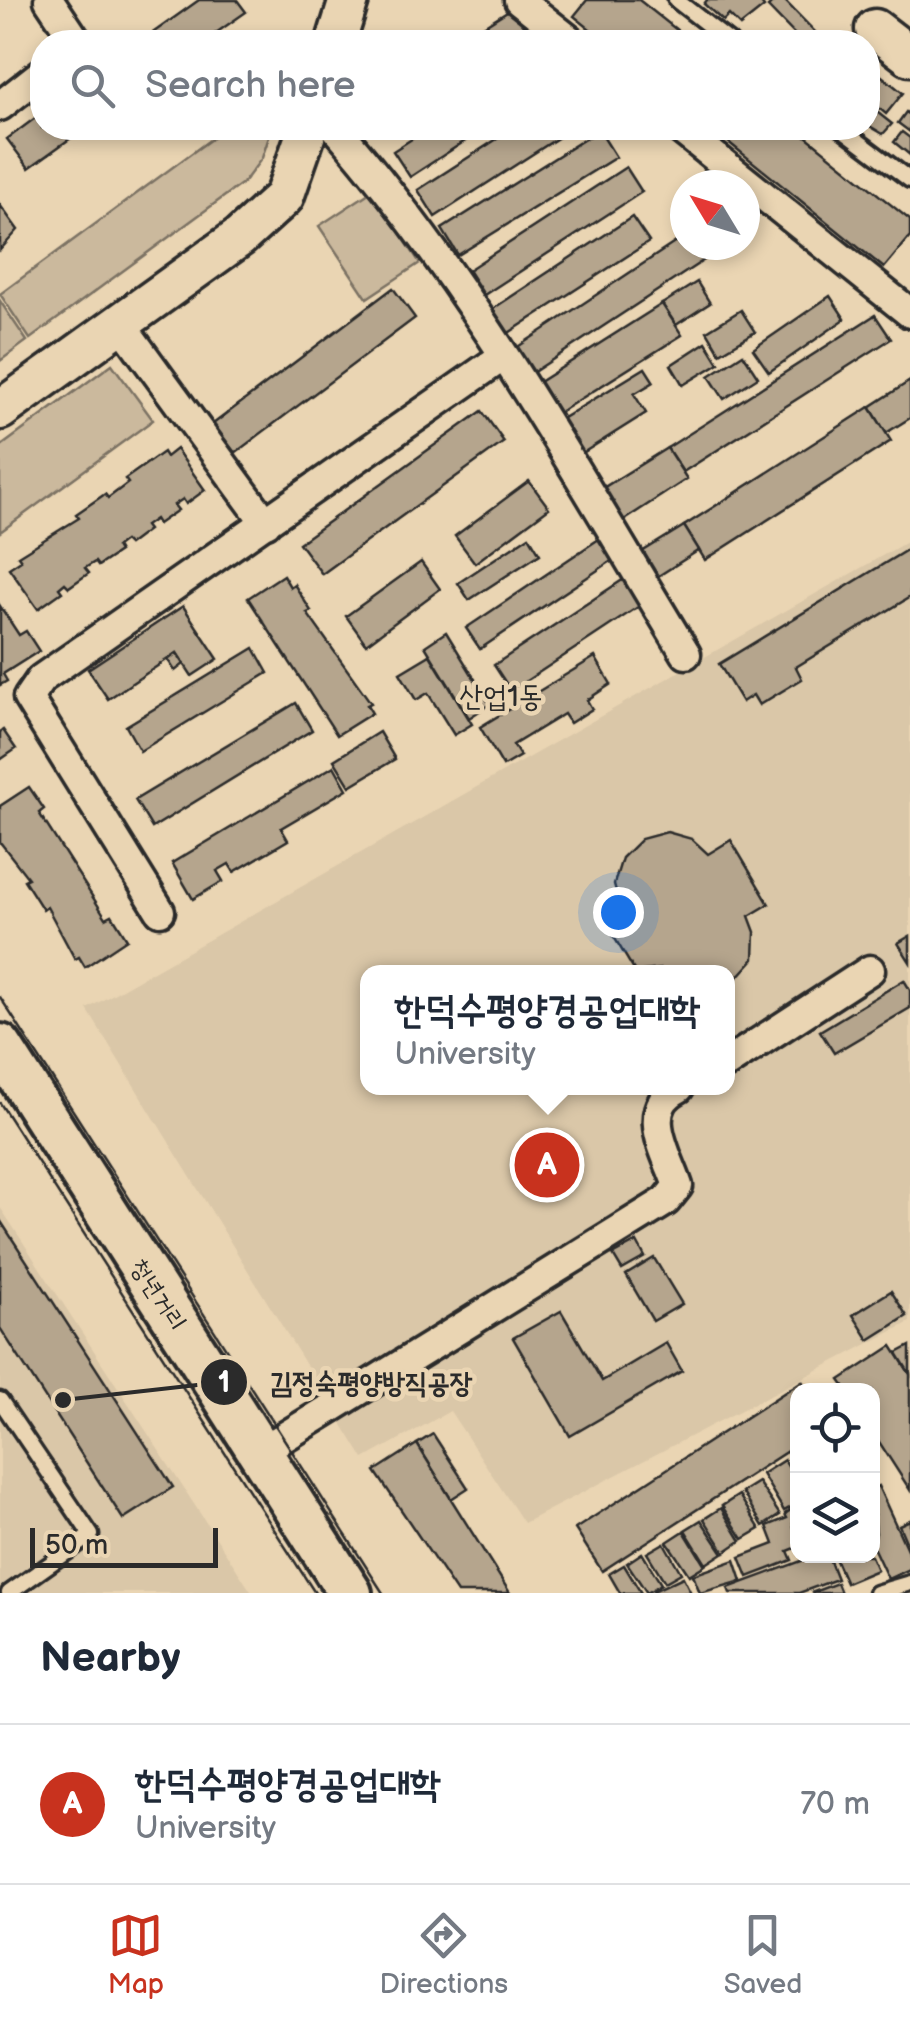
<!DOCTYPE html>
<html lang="en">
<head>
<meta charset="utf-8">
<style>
	body { margin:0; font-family:"Balsamiq Sans","Poor Story",sans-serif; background:#f2f2f3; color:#1f2937 }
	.controls { position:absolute; right:30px; bottom:30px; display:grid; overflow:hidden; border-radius:20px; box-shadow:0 5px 15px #0003 }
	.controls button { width:90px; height:90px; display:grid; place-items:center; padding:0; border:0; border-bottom:2px solid #e0e1e3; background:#fff; color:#1f2937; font:50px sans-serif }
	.compass { position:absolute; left:670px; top:170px; width:90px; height:90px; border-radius:50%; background:#fff; box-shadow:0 5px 15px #0003; rotate:308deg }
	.scale { position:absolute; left:30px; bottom:25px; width:188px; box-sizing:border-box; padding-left:10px; border:5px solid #2b2b2b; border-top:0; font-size:28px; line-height:35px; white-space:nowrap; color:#2b2b2b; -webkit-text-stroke:8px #ead5b3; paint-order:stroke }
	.you { position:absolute; left:618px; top:912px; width:35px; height:35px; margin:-25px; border:8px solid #fff; border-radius:50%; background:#1a73e8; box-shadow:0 0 0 15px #1a73e833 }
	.badge { display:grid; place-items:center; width:65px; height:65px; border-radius:50%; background:#c8321e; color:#fff; font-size:32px; font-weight:700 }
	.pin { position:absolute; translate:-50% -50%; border:5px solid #fff; box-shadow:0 2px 10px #0006 }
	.popup { position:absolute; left:360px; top:965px; width:375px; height:130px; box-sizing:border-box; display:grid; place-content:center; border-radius:20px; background:#fff; filter:drop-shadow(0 2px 8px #0005); font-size:32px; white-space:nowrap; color:#747a83 }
	.popup b { font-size:38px; color:#1f2937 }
	.popup::after { content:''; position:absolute; left:50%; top:100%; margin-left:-20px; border:20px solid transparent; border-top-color:#fff }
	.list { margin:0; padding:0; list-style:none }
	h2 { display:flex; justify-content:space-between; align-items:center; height:130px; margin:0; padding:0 40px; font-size:42px }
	h2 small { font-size:32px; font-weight:400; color:#747a83 }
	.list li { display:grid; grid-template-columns:65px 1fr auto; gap:30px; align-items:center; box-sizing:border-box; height:160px; padding:0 40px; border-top:2px solid #e0e1e3 }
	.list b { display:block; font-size:38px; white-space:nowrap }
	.list p { margin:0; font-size:32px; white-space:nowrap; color:#747a83 }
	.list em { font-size:32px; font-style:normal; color:#747a83 }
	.icon { flex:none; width:55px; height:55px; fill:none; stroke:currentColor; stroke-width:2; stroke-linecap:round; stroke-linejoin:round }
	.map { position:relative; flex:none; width:910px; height:1593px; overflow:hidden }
	.search { position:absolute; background:#fff; box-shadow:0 5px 15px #0003; left:30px; right:30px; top:30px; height:110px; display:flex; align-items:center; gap:25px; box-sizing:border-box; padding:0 35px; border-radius:40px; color:#747a83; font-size:38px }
	.sheet { height:290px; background:#fff }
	nav { display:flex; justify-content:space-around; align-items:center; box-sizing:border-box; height:140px; border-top:2px solid #e0e1e3; background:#fff; font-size:28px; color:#747a83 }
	nav a { display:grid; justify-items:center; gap:5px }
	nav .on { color:#c8321e }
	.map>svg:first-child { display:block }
	.built { fill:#dac7a8; fill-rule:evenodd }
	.green { fill:#cbb99d; stroke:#7b7264; stroke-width:2.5 }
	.building { fill:#b5a58d; stroke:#2b2b2b; stroke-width:2.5 }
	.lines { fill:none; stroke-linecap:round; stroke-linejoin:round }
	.lane-casing { stroke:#2b2b2b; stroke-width:21 }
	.street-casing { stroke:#2b2b2b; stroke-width:35 }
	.secondary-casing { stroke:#2b2b2b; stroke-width:45 }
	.primary-casing { stroke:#2b2b2b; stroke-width:50 }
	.lane { stroke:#ead5b3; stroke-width:14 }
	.street { stroke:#ead5b3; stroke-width:28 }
	.secondary { stroke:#ead5b3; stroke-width:38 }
	.primary { stroke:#ead5b3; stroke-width:42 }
	.tram { stroke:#2b2b2b; stroke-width:2.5 }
	.labels { text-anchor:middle; stroke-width:9; stroke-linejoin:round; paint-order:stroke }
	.street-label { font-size:25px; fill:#2b2b2b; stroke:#ead5b3 }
	.quarter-label { font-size:30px; fill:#2b2b2b; stroke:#ead5b3 }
	.leader { fill:none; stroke:#2b2b2b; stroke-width:4 }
	.callout-dot { fill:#2b2b2b; stroke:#ead5b3; stroke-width:4 }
	.mark-label { font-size:30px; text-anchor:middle; font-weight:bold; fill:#fff }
	.callout-label { font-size:28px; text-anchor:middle; font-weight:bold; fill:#2b2b2b; stroke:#ead5b3; stroke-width:9; stroke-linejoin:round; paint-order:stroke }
</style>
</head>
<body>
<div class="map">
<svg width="910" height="1593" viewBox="0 0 910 1593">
	<rect width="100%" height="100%" fill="#ead5b3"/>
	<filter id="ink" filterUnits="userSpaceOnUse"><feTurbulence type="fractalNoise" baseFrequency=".01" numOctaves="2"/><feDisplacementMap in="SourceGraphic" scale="20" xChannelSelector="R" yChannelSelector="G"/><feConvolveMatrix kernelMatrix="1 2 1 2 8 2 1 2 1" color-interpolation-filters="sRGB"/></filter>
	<g filter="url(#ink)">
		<g class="built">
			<path d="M910,540V1322L524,1523L450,1411L364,1459L87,1009ZM367,972H727V1088H367Z"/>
			<polygon points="0,1207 252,1593 0,1593"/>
		</g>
		<g class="green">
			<polygon points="226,128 272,128 262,158 244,182 30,339 0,294"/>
			<polygon points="372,191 420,263 367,298 319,226"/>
			<polygon points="0,301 27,341 0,361"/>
			<polygon points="112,364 153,420 0,532 0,447"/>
		</g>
		<g class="building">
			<polygon points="199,0 237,0 246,12 203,42 140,42"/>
			<polygon points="587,0 639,0 692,42 606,42 574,16"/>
			<polygon points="707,0 759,0 764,7 740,26 729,15 723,21 704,4"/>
			<polygon points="775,0 784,0 819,36 813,42 802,42 768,7"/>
			<polygon points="512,8 527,31 510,42 458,42"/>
			<polygon points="868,65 903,93 886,114 868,99"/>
			<polygon points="868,105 892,124 883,134 868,125"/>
			<polygon points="906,112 910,115 910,132 898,123"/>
			<polygon points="42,113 42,128 85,128 29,168 7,139"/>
			<polygon points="429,128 485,128 410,177 393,151"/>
			<polygon points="514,128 573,128 435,217 418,190"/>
			<polygon points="711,128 796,128 910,220 910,237 884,268"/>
			<polygon points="599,130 616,157 458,255 442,229"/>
			<polygon points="902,132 910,138 910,155 894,142"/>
			<polygon points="626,167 642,192 484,295 468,270"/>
			<polygon points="0,205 18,230 0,250"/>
			<polygon points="632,217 649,242 507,334 491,310"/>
			<polygon points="685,236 685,245 727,245 529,375 513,350"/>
			<polygon points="697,282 710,303 676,325 662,304"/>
			<polygon points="393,288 415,318 235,453 213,424"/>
			<polygon points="830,296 845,319 769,372 753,349"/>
			<polygon points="662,304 682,335 555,415 536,384"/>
			<polygon points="741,310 755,332 720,353 707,331"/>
			<polygon points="875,315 891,339 683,472 667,448"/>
			<polygon points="706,342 719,363 683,385 671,365"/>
			<polygon points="743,354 758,377 724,399 709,376"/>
			<polygon points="645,368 654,382 634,394 646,413 581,454 560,420"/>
			<polygon points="910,381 910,418 886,433 870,407"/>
			<polygon points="870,407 891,441 705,560 684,526"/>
			<polygon points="482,411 504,442 322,574 299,543"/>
			<polygon points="667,448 687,479 624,520 603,488"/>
			<polygon points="176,449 205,490 186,504 183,499 174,505 178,510 158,524 155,519 145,526 148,530 128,545 124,541 116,547 119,552 98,566 95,562 85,568 89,573 69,587 65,583 59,588 62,592 38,609 9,568 21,560 18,556 79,518 76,514 105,494 108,498 128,483 125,479 163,452 166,457"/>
			<polygon points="529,481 549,508 475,563 455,536"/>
			<polygon points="684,526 699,550 652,580 637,555"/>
			<polygon points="529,536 540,554 469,600 458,583"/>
			<polygon points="599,539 613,560 480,649 466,628"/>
			<polygon points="910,548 910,597 796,667 802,679 759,705 753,695 742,702 719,664"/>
			<polygon points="421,562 440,589 366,644 346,616"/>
			<polygon points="283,575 290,587 294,584 311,611 307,613 371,703 367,705 372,713 337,735 248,598"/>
			<polygon points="627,577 644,603 511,691 494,665"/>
			<polygon points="0,606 19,635 26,631 39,651 3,674 7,681 0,685"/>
			<polygon points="183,606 218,659 192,676 177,653 108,699 88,669"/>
			<polygon points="446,632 490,704 469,718 425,646"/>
			<polygon points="254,648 268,673 140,751 126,726"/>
			<polygon points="177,653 184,664 175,671 168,660"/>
			<polygon points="430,655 472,724 454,735 428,693 416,700 400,673"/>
			<polygon points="595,657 611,684 587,700 592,709 570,723 564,714 513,745 520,756 503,766 480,727"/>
			<polygon points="296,703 312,730 152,828 135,800"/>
			<polygon points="3,730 16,749 0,760 0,732"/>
			<polygon points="379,732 395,759 350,786 334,760"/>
			<polygon points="334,766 347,789 281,828 288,840 234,872 229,864 217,871 223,881 193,899 172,863"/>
			<polygon points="29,787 44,809 39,813 106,918 112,915 127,939 85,967 79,957 75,959 47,907 43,910 24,880 28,878 0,842 0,806"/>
			<polygon points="667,832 692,839 708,854 731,840 769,904 749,916 755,932 754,959 727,989 727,972 662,972 660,969 635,972 602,917 620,906 614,884 622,858 641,839"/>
			<polygon points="910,936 910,962 898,943"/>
			<polygon points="904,980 910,990 910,1008 834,1053 820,1031"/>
			<polygon points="0,1220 173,1487 123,1519 0,1328"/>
			<polygon points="637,1242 645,1257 622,1270 613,1255"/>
			<polygon points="654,1258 682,1304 653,1321 626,1275"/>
			<polygon points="891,1291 907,1316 869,1340 853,1315"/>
			<polygon points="561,1311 602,1381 666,1343 682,1371 570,1436 513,1338"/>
			<polygon points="892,1346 910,1374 910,1490 872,1431 872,1390 847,1390 840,1380"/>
			<polygon points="910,1346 910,1374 897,1353"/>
			<polygon points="802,1381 808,1390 798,1390 798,1444 602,1571 575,1529"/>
			<polygon points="433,1434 468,1488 451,1499 417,1444"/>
			<polygon points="417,1444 451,1499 510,1593 457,1593 375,1471"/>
			<polygon points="784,1460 798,1482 798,1503 784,1511 762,1474"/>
			<polygon points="758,1482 780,1515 763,1526 742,1492"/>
			<polygon points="878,1486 910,1556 910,1569 888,1579 872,1545 876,1533 872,1489"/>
			<polygon points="739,1495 760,1529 743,1539 722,1506"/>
			<polygon points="798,1505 798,1523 793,1524 798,1547 788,1551 792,1560 748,1577 740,1557 774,1544 767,1526 787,1518 785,1514"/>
			<polygon points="721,1508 741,1541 725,1552 704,1519"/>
			<polygon points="701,1520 723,1553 706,1564 685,1530"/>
			<polygon points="910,1520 910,1551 899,1525"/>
			<polygon points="684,1531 705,1565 689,1575 667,1542"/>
			<polygon points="664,1543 681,1573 665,1582 647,1553"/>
			<polygon points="642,1553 661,1584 647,1593 627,1563"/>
			<polygon points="815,1556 828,1556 837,1579 799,1593 730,1593 728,1588"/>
			<polygon points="834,1556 871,1556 877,1570 846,1583"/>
			<polygon points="735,1560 742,1581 700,1593 693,1575"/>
			<polygon points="624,1565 641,1593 620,1593 609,1574"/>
			<polygon points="683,1577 691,1593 654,1593 653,1591"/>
			<polygon points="837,1583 841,1593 811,1593"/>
		</g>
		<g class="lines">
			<defs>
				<g id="lane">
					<polyline points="676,0 730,42"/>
					<polyline points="841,128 910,180"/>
					<polyline points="0,1400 91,1535 9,1593"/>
					<polyline points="876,1593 910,1583"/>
				</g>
				<g id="street">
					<polyline points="49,0 77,42"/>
					<polyline points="519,0 572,42"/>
					<polyline points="0,106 42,73"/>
					<path d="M336,128C474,286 577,475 686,654"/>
					<polyline points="679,128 910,313"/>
					<polyline points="120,323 266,523"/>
					<polyline points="160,911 28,698 41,679 502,357"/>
					<polyline points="727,1063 870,970"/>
					<path d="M260,1452L666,1201L678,1186C667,1153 638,1109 679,1088"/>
				</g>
				<g id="secondary">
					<polyline points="875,29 910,56"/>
					<polyline points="336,42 349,0"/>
					<polyline points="0,410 240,237 284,197 308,128"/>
				</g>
				<polyline id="primary" points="0,1046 350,1593"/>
			</defs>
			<use href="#lane" class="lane-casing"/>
			<use href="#street" class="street-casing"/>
			<use href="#secondary" class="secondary-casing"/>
			<use href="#primary" class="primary-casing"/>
			<use href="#lane" class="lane"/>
			<use href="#street" class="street"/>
			<use href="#secondary" class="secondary"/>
			<use href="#primary" class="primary"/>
			<g class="tram">
				<polyline points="0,997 383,1593"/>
				<polyline points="0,1103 315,1593"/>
			</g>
		</g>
	</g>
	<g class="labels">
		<g class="street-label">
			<text transform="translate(159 1294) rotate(57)" y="9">청년거리</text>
		</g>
		<g class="quarter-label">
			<text x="501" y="706">산업1동</text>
		</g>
	</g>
	<path class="leader" d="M63 1400L224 1382"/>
	<g class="callout-dot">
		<circle cx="63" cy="1400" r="10"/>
		<circle cx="224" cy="1382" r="25"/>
	</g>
	<g class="mark-label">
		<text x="224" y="1392">1</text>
	</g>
	<g class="callout-label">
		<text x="371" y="1392">김정숙평양방직공장</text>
	</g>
</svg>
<div class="controls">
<button><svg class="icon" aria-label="locate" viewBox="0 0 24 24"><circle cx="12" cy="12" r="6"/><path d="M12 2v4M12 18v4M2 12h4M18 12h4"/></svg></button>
<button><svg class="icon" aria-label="layers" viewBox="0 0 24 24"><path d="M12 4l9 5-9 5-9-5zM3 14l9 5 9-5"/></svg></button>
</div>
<svg class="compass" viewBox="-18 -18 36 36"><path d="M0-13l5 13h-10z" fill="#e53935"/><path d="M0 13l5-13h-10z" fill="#747a83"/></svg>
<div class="scale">50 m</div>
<div class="you"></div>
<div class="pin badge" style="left:547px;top:1165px">A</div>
<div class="popup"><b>한덕수평양경공업대학</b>University</div>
<div class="search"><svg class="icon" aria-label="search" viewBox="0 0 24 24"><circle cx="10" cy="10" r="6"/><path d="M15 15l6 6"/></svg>Search here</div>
</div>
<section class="sheet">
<h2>Nearby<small></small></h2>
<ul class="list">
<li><span class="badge">A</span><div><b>한덕수평양경공업대학</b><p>University</p></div><em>70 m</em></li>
</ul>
</section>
<nav>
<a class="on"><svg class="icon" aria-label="map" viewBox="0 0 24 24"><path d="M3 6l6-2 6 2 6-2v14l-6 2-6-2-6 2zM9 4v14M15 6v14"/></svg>Map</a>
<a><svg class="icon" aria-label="directions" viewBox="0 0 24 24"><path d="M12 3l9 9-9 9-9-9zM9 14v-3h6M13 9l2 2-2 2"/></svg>Directions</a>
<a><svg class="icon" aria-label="saved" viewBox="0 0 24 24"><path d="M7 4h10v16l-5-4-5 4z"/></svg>Saved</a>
</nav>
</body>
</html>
